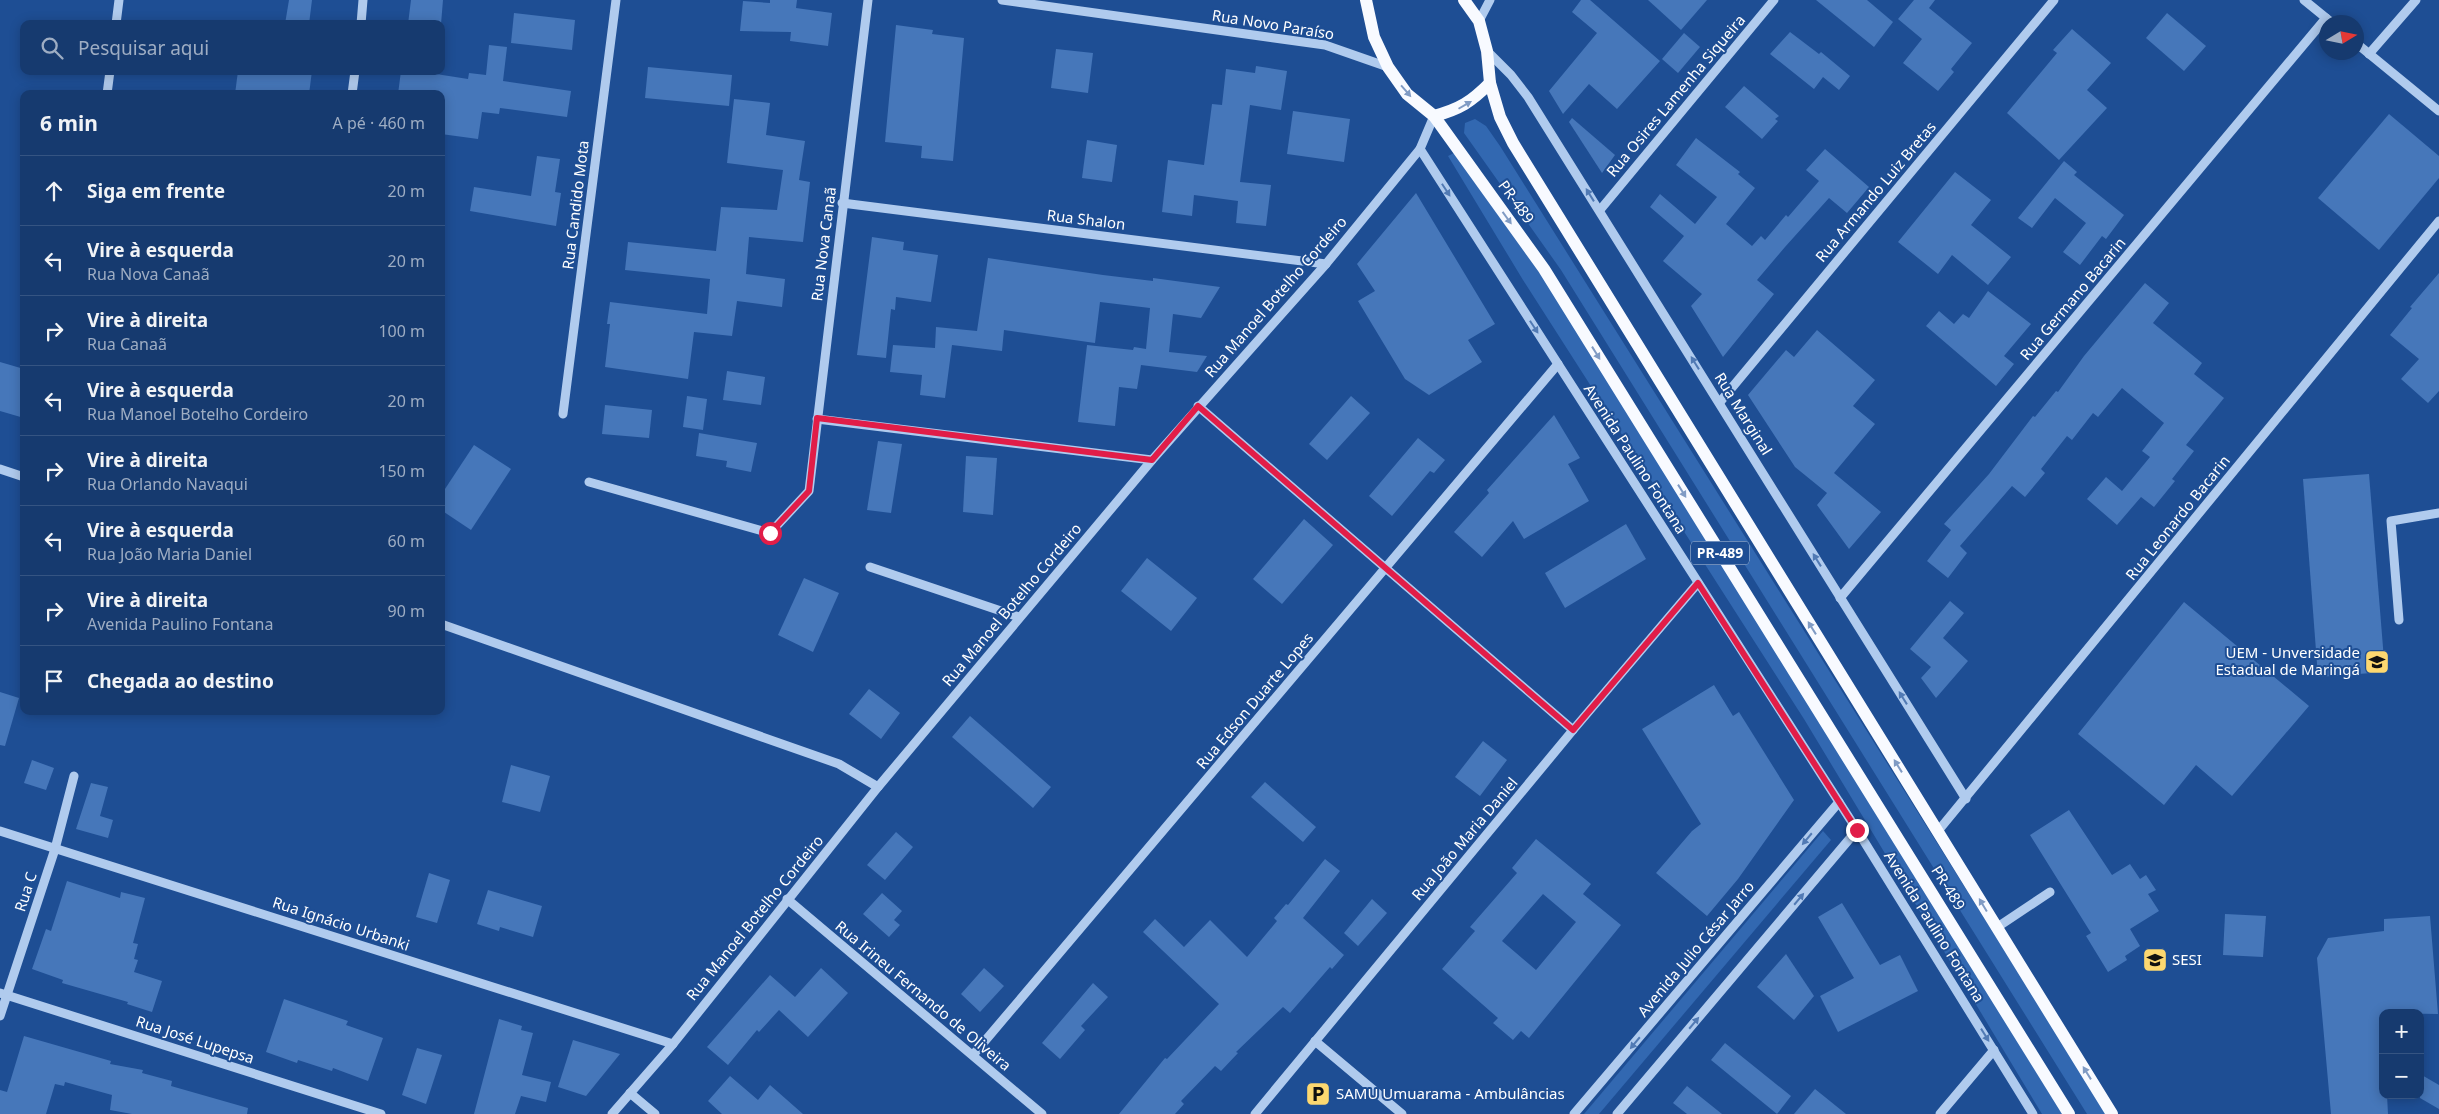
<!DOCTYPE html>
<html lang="pt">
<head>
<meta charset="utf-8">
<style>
	body { margin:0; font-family:"Noto Sans",sans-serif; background:#234577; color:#f1f3f6 }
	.controls { position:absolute; right:15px; bottom:15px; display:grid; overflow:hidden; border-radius:10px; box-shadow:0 2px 12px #0003 }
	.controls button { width:45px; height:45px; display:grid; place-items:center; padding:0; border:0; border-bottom:1px solid #355482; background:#163a6f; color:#f1f3f6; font:25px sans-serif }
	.compass { position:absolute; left:2319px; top:15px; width:45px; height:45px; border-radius:50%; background:#163a6f; box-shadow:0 2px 12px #0003; rotate:80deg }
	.stop { position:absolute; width:15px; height:15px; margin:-11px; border:4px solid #e11d48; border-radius:50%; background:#fff }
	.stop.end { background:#e11d48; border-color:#fff; box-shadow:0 1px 5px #0008 }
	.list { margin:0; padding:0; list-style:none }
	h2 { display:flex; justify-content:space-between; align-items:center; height:65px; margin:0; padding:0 20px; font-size:21px }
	h2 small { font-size:16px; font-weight:400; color:#9eadc3 }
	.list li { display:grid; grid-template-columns:32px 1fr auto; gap:15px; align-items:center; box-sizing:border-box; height:70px; padding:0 20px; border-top:1px solid #355482 }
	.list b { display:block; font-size:19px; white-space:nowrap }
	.list p { margin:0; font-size:16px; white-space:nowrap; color:#9eadc3 }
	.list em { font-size:16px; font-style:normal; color:#9eadc3 }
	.icon { flex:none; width:28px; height:28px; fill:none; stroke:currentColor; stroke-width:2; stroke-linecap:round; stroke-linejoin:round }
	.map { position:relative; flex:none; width:2439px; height:1114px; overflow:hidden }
	.search { position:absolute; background:#163a6f; box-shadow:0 2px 12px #0003; left:20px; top:20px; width:425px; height:55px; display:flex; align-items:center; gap:12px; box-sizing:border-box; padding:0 18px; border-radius:10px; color:#9eadc3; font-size:19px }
	.panel { position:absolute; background:#163a6f; box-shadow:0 2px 12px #0003; left:20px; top:90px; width:425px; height:625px; border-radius:10px }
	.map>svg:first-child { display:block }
	.green { fill:#3268b1 }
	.building { fill:#4677ba; fill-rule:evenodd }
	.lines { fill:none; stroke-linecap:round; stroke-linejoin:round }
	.minor { stroke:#b0cbee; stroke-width:9 }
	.major { stroke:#f8faff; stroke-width:12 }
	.oneway { fill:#809bc4 }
	.oneway2 { fill:#517ab4 }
	.route { stroke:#e11d48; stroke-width:6 }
	.labels { text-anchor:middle; stroke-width:4; stroke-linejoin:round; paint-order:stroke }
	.shield { fill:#1e4e94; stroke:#bccadf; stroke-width:1 }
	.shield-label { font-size:14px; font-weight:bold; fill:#fff }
	.street-label { font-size:15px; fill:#fff; stroke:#1e4e94 }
	.poi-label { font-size:15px; fill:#fff; stroke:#1e4e94; text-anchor:start }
</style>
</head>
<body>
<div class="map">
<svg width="2439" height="1114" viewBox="0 0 2439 1114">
	<rect width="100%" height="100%" fill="#1e4e94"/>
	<g class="green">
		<polygon points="1475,119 1486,126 1500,146 2107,1114 2087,1114 1561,270 1464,133 1465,123"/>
		<polygon points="1454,153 1571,317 1696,516 2062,1114 2042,1114 1804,719 1523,280 1448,156"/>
		<polygon points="1823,831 1831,840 1599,1114 1584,1114"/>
	</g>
	<g class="building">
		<polygon points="289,0 312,0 309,24 285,24"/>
		<polygon points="411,0 443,0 441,24 408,24"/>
		<polygon points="770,0 797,0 796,8 832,13 828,46 790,41 791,32 740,31 743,1 770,3"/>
		<polygon points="1581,0 1590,0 1660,61 1617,109 1589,84 1563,114 1549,91 1597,33 1572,12"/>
		<polygon points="1648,0 1707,0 1681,30"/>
		<polygon points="1816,0 1867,0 1893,22 1874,47"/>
		<polygon points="1914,0 1935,0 1929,8 1972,43 1951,69 1954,72 1938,91 1903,63 1922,39 1898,19"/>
		<polygon points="514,13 575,20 572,50 511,43"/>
		<polygon points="2167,13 2206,46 2184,71 2146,38"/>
		<polygon points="896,25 933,30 932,34 964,38 953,161 921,158 922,146 885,142"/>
		<polygon points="2072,29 2111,63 2087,90 2107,108 2059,160 2007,113 2057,53 2053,50"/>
		<polygon points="1790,32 1819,54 1821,52 1850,76 1839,90 1823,77 1814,89 1770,54"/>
		<polygon points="1684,33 1700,47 1678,73 1662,59"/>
		<polygon points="489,45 507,47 503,81 571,91 567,117 500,108 499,114 482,112 478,139 441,134 441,94 398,94 401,71 417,71 468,79 469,73 486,75"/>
		<polygon points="1056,49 1093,53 1088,93 1051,88"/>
		<polygon points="1256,66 1287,71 1281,110 1250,105 1240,182 1271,185 1266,226 1236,223 1238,201 1194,195 1192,216 1162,212 1168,160 1204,165 1212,104 1222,105 1226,69 1255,73"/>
		<polygon points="648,67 732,75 729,106 645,98"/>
		<polygon points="238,71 312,71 309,94 235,94"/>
		<polygon points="1744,86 1779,116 1775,119 1778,121 1762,139 1725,107"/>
		<polygon points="734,99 770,103 766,135 805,141 799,180 810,182 803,242 749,237 746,274 785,279 782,307 737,301 732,336 694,332 688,379 605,367 610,324 607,324 610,302 707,314 710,279 625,270 628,242 716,251 721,207 777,210 783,170 727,163"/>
		<polygon points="1293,111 1350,119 1344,162 1287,154"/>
		<polygon points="2389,114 2439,156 2439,178 2379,250 2318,198"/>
		<polygon points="1572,118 1615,155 1602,173 1569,122"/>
		<polygon points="1696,138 1740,172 1738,174 1755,188 1726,224 1752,246 1761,236 1765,240 1786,215 1788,217 1819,181 1806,170 1825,149 1869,187 1847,213 1829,198 1785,247 1757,280 1774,294 1723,357 1691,306 1702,294 1663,261 1684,236 1650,207 1660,194 1695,224 1717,197 1676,165"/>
		<polygon points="1087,140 1117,145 1112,182 1082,178"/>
		<polygon points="537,156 560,159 555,192 561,193 556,226 470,211 474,187 531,196"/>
		<polygon points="2064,161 2077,172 2074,175 2124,215 2106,239 2102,236 2080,265 2063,252 2086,223 2055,198 2032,228 2018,218"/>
		<polygon points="1955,172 1991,200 1971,225 2011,257 1988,285 1952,255 1938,274 1898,242"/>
		<polygon points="1416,193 1495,324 1468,340 1482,362 1429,395 1405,379 1358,301 1375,291 1357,264"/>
		<polygon points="872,237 904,242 903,250 938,255 931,302 896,297 895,310 891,309 886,358 857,355"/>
		<polygon points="988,258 1103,275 1153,281 1153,278 1220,287 1201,318 1173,314 1169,352 1207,356 1197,372 1141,365 1137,389 1119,387 1115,426 1078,422 1087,345 1133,350 1134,347 1146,349 1150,308 1100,302 1095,343 1004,330 1002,351 952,345 945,398 920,395 922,375 890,372 893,345 935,348 936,327 977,331"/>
		<polygon points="2439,273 2439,391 2428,403 2401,379 2419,359 2390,335 2412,308 2410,307"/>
		<polygon points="2145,283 2169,303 2153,323 2202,363 2194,374 2224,398 2186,445 2194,451 2172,479 2175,481 2154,507 2141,497 2117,525 2087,499 2106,477 2122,491 2150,457 2142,451 2164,423 2122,388 2098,417 2093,413 2072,440 2067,436 2041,469 2045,473 2025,497 2012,486 1960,546 1967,553 1948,578 1927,561 1951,530 1944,524 1989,474 2033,416 2035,417 2056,391 2058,392 2084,356"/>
		<polygon points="1988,291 2031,324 2004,356 2014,364 1996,386 1926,326 1939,311 1954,324 1963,314 1969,318"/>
		<polygon points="1817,330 1875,380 1853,406 1875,424 1834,473 1881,512 1849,549 1817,505 1827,493 1795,467 1748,395 1786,350 1794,357"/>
		<polygon points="0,362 24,369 24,418 0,411"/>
		<polygon points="727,371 765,377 761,405 723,400"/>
		<polygon points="687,396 707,399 703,430 683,427"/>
		<polygon points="1351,396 1370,413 1327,460 1309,444"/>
		<polygon points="605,405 652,410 649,438 602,434"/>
		<polygon points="1554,415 1580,458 1568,464 1589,501 1524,539 1513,521 1482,557 1454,532 1489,493 1487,490"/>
		<polygon points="699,433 757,443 751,472 726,467 727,461 696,456"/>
		<polygon points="1418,438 1445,460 1434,473 1430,471 1392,516 1369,496"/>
		<polygon points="878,441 902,444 891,513 867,510"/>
		<polygon points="474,445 511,469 471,530 441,510 441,495"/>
		<polygon points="966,456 997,458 993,515 963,512"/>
		<polygon points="2369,474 2385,672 2318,677 2303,479"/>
		<polygon points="1304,519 1333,545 1282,604 1253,579"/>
		<polygon points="1626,524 1646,559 1565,608 1545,573"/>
		<polygon points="1147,558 1197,598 1171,631 1121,591"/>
		<polygon points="804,578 839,593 813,652 778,635"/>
		<polygon points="1950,601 1964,613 1943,638 1968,661 1936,698 1921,678 1931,667 1910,649"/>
		<polygon points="2184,602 2309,706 2232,796 2196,765 2164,805 2078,734"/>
		<polygon points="1714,685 1733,716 1739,712 1794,800 1738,879 1707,916 1656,873 1692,831 1701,824 1642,729"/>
		<polygon points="869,689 900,713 881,739 849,714"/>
		<polygon points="0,692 19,698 5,746 0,745"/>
		<polygon points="970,716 1051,787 1033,808 952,737"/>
		<polygon points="1483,741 1507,760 1480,796 1455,777"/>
		<polygon points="32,760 54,768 46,790 24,783"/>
		<polygon points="511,765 550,776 540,812 502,802"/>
		<polygon points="1265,782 1316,827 1303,842 1251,797"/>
		<polygon points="91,783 108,787 100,816 113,820 108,838 76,829"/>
		<polygon points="2069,810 2112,875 2130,864 2140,879 2146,875 2156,890 2148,894 2159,911 2130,929 2140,946 2125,956 2127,960 2108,972 2086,936 2091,933 2030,835"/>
		<polygon points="896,832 913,847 885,880 867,865"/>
		<path d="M1536,839L1591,884L1583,894L1621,925L1529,1038L1521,1031L1513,1040L1493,1023L1498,1018L1442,969L1475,931L1470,927L1517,873L1512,868ZM1543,894L1576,922L1536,970L1502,941Z"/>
		<polygon points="1325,859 1340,871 1303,918 1344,955 1332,969 1330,967 1290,1013 1283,1007 1236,1052 1238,1053 1221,1071 1215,1066 1181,1101 1184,1104 1175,1114 1119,1114 1165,1058 1167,1059 1219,1004 1143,932 1155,919 1184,947 1210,920 1247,957 1277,921 1274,918 1286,904 1288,905"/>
		<polygon points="429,873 450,880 437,923 416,917"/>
		<polygon points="67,881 120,898 121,892 145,898 133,943 138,944 134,959 138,960 134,972 162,981 152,1012 127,1004 128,1002 62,983 63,980 32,969 46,929 51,931"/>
		<polygon points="488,890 542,906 533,937 500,927 499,931 477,924"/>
		<polygon points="882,893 902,911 894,920 900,925 889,937 863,914"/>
		<polygon points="1372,899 1387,913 1358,946 1344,933"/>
		<polygon points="1842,903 1880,965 1900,955 1918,991 1838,1032 1820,996 1854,978 1818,917"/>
		<polygon points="2225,914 2266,916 2263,957 2223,955"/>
		<polygon points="2430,916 2438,1014 2381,1013 2383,1095 2387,1095 2388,1114 2331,1114 2317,958 2328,938 2384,931 2384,919"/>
		<polygon points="1786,954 1814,996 1794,1020 1757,987"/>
		<polygon points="821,968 848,993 808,1037 779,1010 759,1032 757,1030 728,1065 707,1047 770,975 795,997"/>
		<polygon points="984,968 1004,986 980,1012 961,994"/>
		<polygon points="1093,983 1108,997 1081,1026 1085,1030 1060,1059 1042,1043"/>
		<polygon points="284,999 348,1021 346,1025 383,1038 368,1081 333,1068 332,1071 298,1060 297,1063 266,1052"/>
		<polygon points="499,1019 522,1026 521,1030 533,1033 522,1075 551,1082 546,1102 521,1096 515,1114 474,1114"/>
		<polygon points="24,1036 111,1061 110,1064 143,1070 142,1073 172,1081 171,1086 248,1108 247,1114 132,1114 110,1110 112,1095 65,1082 64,1086 55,1084 46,1114 0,1114 0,1090 7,1092"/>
		<polygon points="573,1040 620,1054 586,1096 558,1087"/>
		<polygon points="1725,1043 1791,1096 1777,1114 1711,1060"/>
		<polygon points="417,1048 442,1055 426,1104 402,1095"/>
		<polygon points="2420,1074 2439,1085 2439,1109 2420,1098"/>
		<polygon points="730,1076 758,1100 770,1085 803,1114 722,1114 708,1101"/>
		<polygon points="1687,1086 1722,1114 1687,1114 1673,1103"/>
		<polygon points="1815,1089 1846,1114 1794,1114"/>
	</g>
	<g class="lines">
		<g class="minor">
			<polyline points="1002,0 1325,45 1388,67"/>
			<polyline points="2304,0 2331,22"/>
			<polyline points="1479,21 1490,0"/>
			<polyline points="116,24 119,0"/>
			<polyline points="361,24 363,0"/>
			<polyline points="2356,43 2439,111"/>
			<polyline points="1487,51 1511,75 1528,97 1966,799"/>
			<polyline points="2369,54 2416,0"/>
			<polyline points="107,94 110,71"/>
			<polyline points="352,94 355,71"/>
			<polyline points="1420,149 1857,830 2033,1114"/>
			<polyline points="842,203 1326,264"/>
			<polyline points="1600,210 1774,0"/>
			<polyline points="1720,402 2054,0"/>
			<polyline points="1198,406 1573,730"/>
			<polyline points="563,414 616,0"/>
			<polyline points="817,419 1152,460"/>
			<polyline points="0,469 24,477"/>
			<polyline points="589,482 770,533 809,491 868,0"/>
			<polyline points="870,567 1019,617"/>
			<polyline points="1840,598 2326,18"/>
			<polyline points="2399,620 2391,521 2439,513"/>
			<polyline points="441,624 839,764 878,787"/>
			<polyline points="0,831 673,1044"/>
			<polyline points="1938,831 2439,221"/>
			<polyline points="787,899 1042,1114"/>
			<polyline points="1996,928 2050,892"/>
			<polyline points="0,993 381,1114"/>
			<polyline points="0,1016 55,849 74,776"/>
			<polyline points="1315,1041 1402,1114"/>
			<polyline points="973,1055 1558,364"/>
			<polyline points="630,1093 655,1114"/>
			<polyline points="612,1114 673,1044 878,787 1152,460 1326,264 1420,149 1434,116"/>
			<polyline points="1255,1114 1573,730 1698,583"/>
			<polyline points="1574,1114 1839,802"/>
			<polyline points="1617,1114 1857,830"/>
			<polyline points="1940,1114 1994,1050"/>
		</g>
		<g class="major">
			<polyline points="1366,0 1374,37 1388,67 1407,94 1434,116 1544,269 2069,1114"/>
			<polyline points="1464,0 1479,21 1487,51 1490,83 1500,117 1513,143 2112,1114"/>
			<path d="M1434,116C1460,109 1471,102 1490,83"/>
		</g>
	</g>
	<defs><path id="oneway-solid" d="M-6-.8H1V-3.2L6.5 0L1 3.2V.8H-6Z" transform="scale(1.25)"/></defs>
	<g class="oneway">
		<use href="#oneway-solid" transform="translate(1406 91) rotate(49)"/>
		<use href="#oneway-solid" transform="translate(1465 105) rotate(-30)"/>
		<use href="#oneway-solid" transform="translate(1507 218) rotate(54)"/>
		<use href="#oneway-solid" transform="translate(1596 353) rotate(58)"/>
		<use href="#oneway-solid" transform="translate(1682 491) rotate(58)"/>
		<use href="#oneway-solid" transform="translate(1812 628) rotate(-122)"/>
		<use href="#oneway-solid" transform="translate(1898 766) rotate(-122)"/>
		<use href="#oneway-solid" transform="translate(1983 905) rotate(-121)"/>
		<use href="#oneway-solid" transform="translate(2087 1073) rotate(-122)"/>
	</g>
	<g class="oneway2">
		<use href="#oneway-solid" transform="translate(1446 190) rotate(57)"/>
		<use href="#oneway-solid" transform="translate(1590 195) rotate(-122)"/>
		<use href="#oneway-solid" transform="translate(1534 327) rotate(57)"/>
		<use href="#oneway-solid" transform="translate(1695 363) rotate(-122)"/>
		<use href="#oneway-solid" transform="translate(1817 560) rotate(-122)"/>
		<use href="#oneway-solid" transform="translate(1903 698) rotate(-122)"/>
		<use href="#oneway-solid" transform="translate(1807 839) rotate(130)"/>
		<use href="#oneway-solid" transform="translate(1799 899) rotate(-50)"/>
		<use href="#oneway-solid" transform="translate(1694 1023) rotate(-50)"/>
		<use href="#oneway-solid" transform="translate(1985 1035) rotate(58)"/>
		<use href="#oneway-solid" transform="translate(1635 1043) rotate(130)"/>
	</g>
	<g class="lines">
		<polyline class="route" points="770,533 809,491 817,418 1152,460 1198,406 1573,730 1698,583 1857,830"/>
	</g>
	<defs>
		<symbol id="university-square" viewBox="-11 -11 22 22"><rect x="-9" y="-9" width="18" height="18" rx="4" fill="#fdd870" stroke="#1e4e94"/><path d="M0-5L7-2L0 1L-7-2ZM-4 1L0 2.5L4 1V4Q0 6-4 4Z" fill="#111"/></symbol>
		<symbol id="school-square" viewBox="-11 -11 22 22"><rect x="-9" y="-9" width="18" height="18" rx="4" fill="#fdd870" stroke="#1e4e94"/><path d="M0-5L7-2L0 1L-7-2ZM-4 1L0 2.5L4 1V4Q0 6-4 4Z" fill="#111"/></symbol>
		<symbol id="parking-square" viewBox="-11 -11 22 22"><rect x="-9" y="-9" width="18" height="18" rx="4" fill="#fdd870" stroke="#1e4e94"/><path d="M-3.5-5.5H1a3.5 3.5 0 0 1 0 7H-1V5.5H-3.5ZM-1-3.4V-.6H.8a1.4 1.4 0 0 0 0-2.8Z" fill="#111"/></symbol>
	</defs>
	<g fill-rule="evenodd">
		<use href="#university-square" x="2363" y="648" width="28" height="28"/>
		<use href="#school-square" x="2141" y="946" width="28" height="28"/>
		<use href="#parking-square" x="1304" y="1080" width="28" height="28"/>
	</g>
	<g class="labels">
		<rect class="shield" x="1691" y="541.5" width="58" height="23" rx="4"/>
		<g class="shield-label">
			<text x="1720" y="558">PR-489</text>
		</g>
		<g class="street-label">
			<text transform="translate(1273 25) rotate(9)" y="5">Rua Novo Paraíso</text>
			<text transform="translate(1676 96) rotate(-50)" y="5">Rua Osires Lamenha Siqueira</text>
			<text transform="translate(1876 192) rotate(-50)" y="5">Rua Armando Luiz Bretas</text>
			<text transform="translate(1516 202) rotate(54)" y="5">PR-489</text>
			<text transform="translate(576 205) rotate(-83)" y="5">Rua Candido Mota</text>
			<text transform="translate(1086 220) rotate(7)" y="5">Rua Shalon</text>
			<text transform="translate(824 244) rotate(-83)" y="5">Rua Nova Canaã</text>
			<text transform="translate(1276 297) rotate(-49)" y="5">Rua Manoel Botelho Cordeiro</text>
			<text transform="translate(2073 299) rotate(-50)" y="5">Rua Germano Bacarin</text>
			<text transform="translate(1743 414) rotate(58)" y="5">Rua Marginal</text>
			<text transform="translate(1635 459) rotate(57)" y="5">Avenida Paulino Fontana</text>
			<text transform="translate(2178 518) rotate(-51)" y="5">Rua Leonardo Bacarin</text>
			<text transform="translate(1012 605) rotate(-50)" y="5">Rua Manoel Botelho Cordeiro</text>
			<text transform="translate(1255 701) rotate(-50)" y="5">Rua Edson Duarte Lopes</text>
			<text transform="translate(1465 839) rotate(-50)" y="5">Rua João Maria Daniel</text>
			<text transform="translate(1948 888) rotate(58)" y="5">PR-489</text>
			<text transform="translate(26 892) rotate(-72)" y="5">Rua C</text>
			<text transform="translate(755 918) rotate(-51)" y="5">Rua Manoel Botelho Cordeiro</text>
			<text transform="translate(341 924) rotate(18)" y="5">Rua Ignácio Urbanki</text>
			<text transform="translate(1934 927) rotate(58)" y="5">Avenida Paulino Fontana</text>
			<text transform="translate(1696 949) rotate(-50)" y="5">Avenida Julio César Jarro</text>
			<text transform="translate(923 996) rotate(40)" y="5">Rua Irineu Fernando de Oliveira</text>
			<text transform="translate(195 1040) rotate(18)" y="5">Rua José Lupepsa</text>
		</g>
		<g class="poi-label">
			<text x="2360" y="658" text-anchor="end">UEM - Unversidade<tspan x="2360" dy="17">Estadual de Maringá</tspan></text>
			<text x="2172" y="965">SESI</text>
			<text x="1336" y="1099">SAMU Umuarama - Ambulâncias</text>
		</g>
	</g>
</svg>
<div class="controls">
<button>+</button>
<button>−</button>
</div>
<svg class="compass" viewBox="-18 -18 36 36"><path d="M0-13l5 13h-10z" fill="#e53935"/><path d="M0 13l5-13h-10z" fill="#9eadc3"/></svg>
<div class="stop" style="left:770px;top:533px"></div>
<div class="stop end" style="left:1857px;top:830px"></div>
<div class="search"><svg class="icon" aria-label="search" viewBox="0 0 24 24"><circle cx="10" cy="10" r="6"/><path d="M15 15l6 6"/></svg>Pesquisar aqui</div>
<section class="panel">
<h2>6 min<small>A pé · 460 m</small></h2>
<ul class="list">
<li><svg class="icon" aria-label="ahead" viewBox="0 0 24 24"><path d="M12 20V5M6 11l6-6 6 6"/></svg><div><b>Siga em frente</b></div><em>20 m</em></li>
<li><svg class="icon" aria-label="left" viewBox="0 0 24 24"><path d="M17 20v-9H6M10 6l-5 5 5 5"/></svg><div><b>Vire à esquerda</b><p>Rua Nova Canaã</p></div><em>20 m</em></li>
<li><svg class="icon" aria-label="right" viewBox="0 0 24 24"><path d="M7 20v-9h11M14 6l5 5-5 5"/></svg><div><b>Vire à direita</b><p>Rua Canaã</p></div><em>100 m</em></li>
<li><svg class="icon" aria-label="left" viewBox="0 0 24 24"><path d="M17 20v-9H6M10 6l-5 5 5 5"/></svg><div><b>Vire à esquerda</b><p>Rua Manoel Botelho Cordeiro</p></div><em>20 m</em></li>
<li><svg class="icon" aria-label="right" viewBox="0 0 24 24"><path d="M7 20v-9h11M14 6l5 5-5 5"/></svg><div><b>Vire à direita</b><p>Rua Orlando Navaqui</p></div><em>150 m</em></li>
<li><svg class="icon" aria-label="left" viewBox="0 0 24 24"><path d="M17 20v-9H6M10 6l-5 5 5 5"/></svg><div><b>Vire à esquerda</b><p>Rua João Maria Daniel</p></div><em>60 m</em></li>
<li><svg class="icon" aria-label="right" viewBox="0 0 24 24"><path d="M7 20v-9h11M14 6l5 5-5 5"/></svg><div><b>Vire à direita</b><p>Avenida Paulino Fontana</p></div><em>90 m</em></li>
<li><svg class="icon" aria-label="arrive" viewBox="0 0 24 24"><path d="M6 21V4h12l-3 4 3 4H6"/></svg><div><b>Chegada ao destino</b></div></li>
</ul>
</section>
</div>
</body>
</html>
